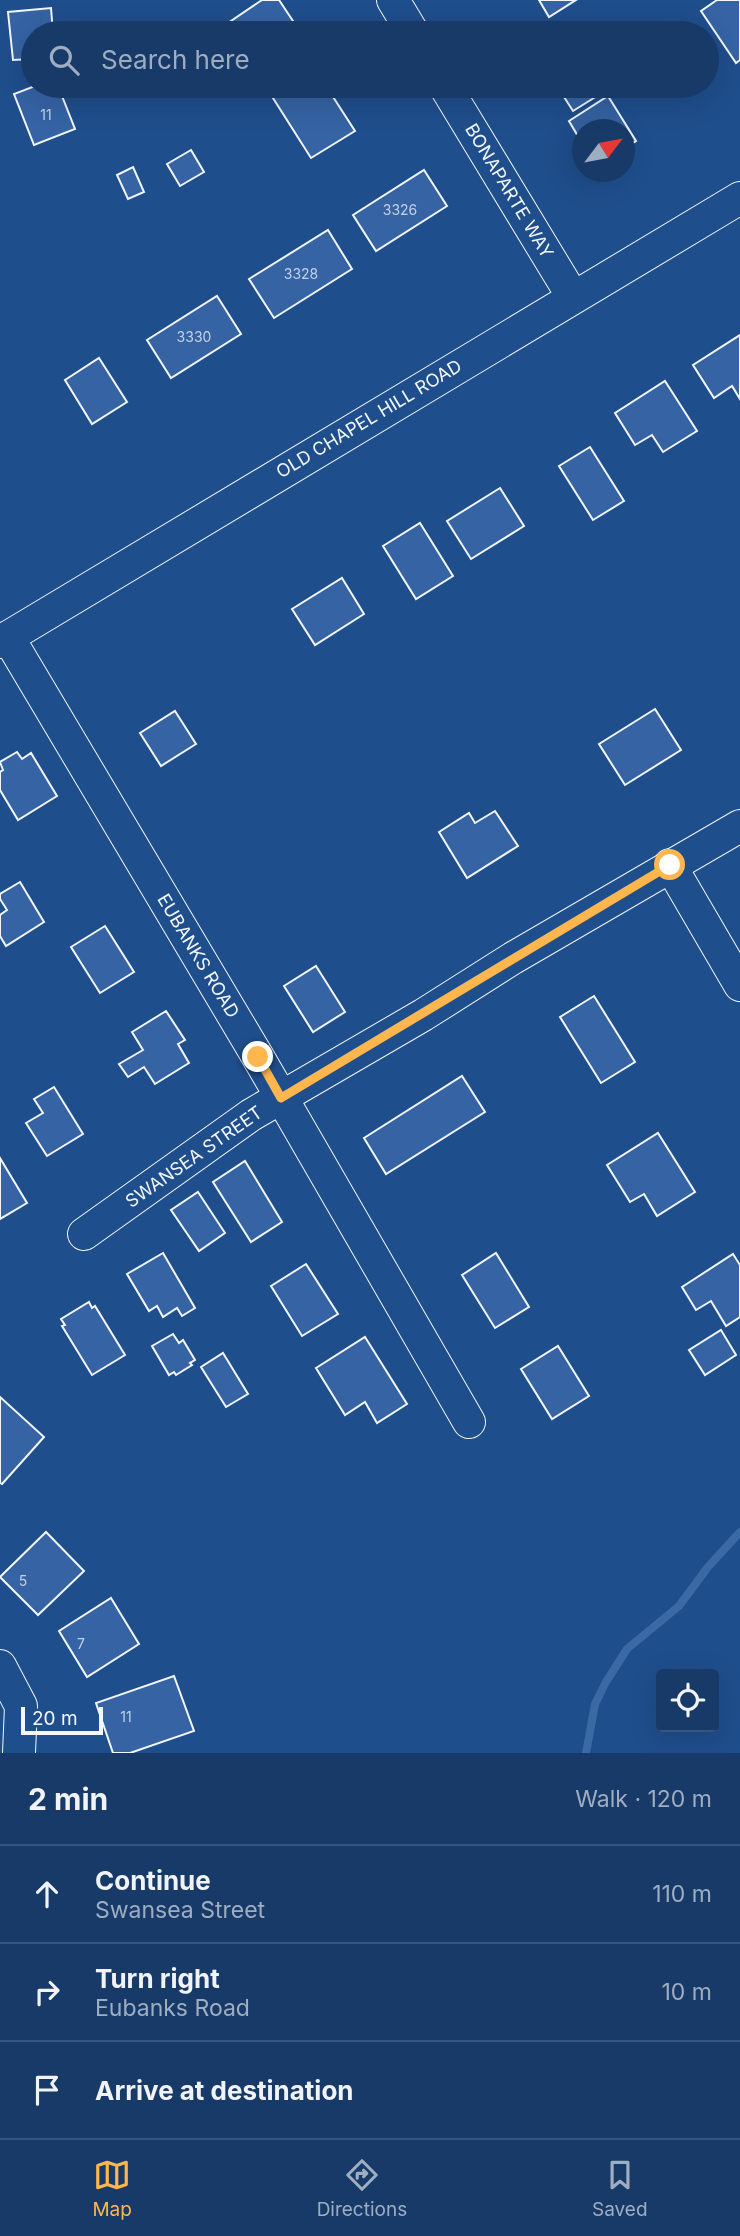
<!DOCTYPE html>
<html lang="en">
<head>
<meta charset="utf-8">
<style>
	body { margin:0; font-family:Inter,sans-serif; background:#244571; color:#f1f3f6 }
	.controls { position:absolute; right:21px; bottom:21px; display:grid; overflow:hidden; border-radius:7px; box-shadow:0 7px 28px #0002 }
	.controls button { width:63px; height:63px; display:grid; place-items:center; padding:0; border:0; border-bottom:2px solid #36547d; background:#173a69; color:#f1f3f6; font:35px sans-serif }
	.compass { position:absolute; left:572px; top:119px; width:63px; height:63px; border-radius:50%; background:#173a69; box-shadow:0 7px 28px #0002; rotate:58deg }
	.scale { position:absolute; left:21px; bottom:18px; width:82px; box-sizing:border-box; padding-left:7px; border:4px solid #f2f6ff; border-top:0; font-size:19px; line-height:24px; white-space:nowrap; color:#f2f6ff; -webkit-text-stroke:5px #1f4e8c; paint-order:stroke }
	.stop { position:absolute; width:21px; height:21px; margin:-16px; border:5px solid #ffb74d; border-radius:50%; background:#fff }
	.stop.end { background:#ffb74d; border-color:#fff; box-shadow:0 2px 7px #0008 }
	.list { margin:0; padding:0; list-style:none }
	h2 { display:flex; justify-content:space-between; align-items:center; height:91px; margin:0; padding:0 28px; font-size:30px }
	h2 small { font-size:23px; font-weight:400; color:#9eadc0 }
	.list li { display:grid; grid-template-columns:46px 1fr auto; gap:21px; align-items:center; box-sizing:border-box; height:98px; padding:0 28px; border-top:2px solid #36547d }
	.list b { display:block; font-size:26px; white-space:nowrap }
	.list p { margin:0; font-size:23px; white-space:nowrap; color:#9eadc0 }
	.list em { font-size:23px; font-style:normal; color:#9eadc0 }
	.icon { flex:none; width:38px; height:38px; fill:none; stroke:currentColor; stroke-width:2; stroke-linecap:round; stroke-linejoin:round }
	.map { position:relative; flex:none; width:740px; height:1753px; overflow:hidden }
	.search { position:absolute; background:#173a69; box-shadow:0 7px 28px #0002; left:21px; right:21px; top:21px; height:77px; display:flex; align-items:center; gap:18px; box-sizing:border-box; padding:0 24px; border-radius:38px; color:#9eadc0; font-size:26px }
	.sheet { height:385px; background:#173a69 }
	nav { display:flex; justify-content:space-around; align-items:center; box-sizing:border-box; height:98px; border-top:2px solid #36547d; background:#173a69; font-size:19px; color:#9eadc0 }
	nav a { display:grid; justify-items:center; gap:4px }
	nav .on { color:#ffb74d }
	.map>svg:first-child { display:block }
	.lines { fill:none; stroke-linecap:round; stroke-linejoin:round }
	.stream { stroke:#3b69a3; stroke-width:8 }
	.building { fill:#3563a3; stroke:#f2f6ff; stroke-width:2 }
	.minor-casing { stroke:#f2f6ff; stroke-width:34 }
	.minor { stroke:#1f4e8c; stroke-width:32 }
	.route { stroke:#ffb74d; stroke-width:9 }
	.labels { text-anchor:middle; stroke-width:5; stroke-linejoin:round; paint-order:stroke }
	.number-label { font-size:14px; fill:#c3d1e8 }
	.street-label { font-size:18px; fill:#f2f6ff; stroke:#1f4e8c }
</style>
</head>
<body>
<div class="map">
<svg width="740" height="1753" viewBox="0 0 740 1753">
	<rect width="100%" height="100%" fill="#1f4e8c"/>
	<g class="lines">
		<polyline class="stream" points="586,1753 595,1704 606,1682 627,1649 679,1606 708,1567 740,1532"/>
	</g>
	<g class="building">
		<polygon points="262,0 279,0 301,33 235,33 228,23"/>
		<polygon points="539,0 576,0 549,17"/>
		<polygon points="717,0 740,0 740,60 736,63 701,11"/>
		<polygon points="51,8 53,33 33,33 33,59 13,60 8,12"/>
		<polygon points="35,86 58,86 75,129 34,145 14,94"/>
		<polygon points="292,86 326,86 355,131 311,158 273,98"/>
		<polygon points="557,86 602,86 605,91 573,111"/>
		<polygon points="608,96 636,141 624,149 624,130 582,130 582,143 569,121"/>
		<polygon points="191,150 204,172 180,186 167,164"/>
		<polygon points="133,167 144,192 128,199 117,175"/>
		<polygon points="424,170 447,206 376,251 353,215"/>
		<polygon points="328,230 352,269 274,318 249,279"/>
		<polygon points="217,296 241,334 171,378 147,340"/>
		<polygon points="740,335 740,399 732,386 714,398 693,365"/>
		<polygon points="99,358 127,402 92,424 65,380"/>
		<polygon points="665,381 697,431 663,452 652,435 635,445 615,413"/>
		<polygon points="590,447 624,501 593,520 559,466"/>
		<polygon points="500,488 524,526 471,559 447,521"/>
		<polygon points="420,523 453,576 416,599 383,546"/>
		<polygon points="342,578 364,614 315,645 292,609"/>
		<polygon points="655,709 681,750 625,785 599,744"/>
		<polygon points="175,711 196,744 161,766 140,733"/>
		<polygon points="17,752 22,759 31,753 57,796 18,820 0,790 0,772 3,770 0,762"/>
		<polygon points="495,811 518,846 467,878 439,832 469,813 475,823"/>
		<polygon points="20,882 44,922 6,946 0,936 0,915 7,910 0,899 0,894"/>
		<polygon points="105,926 134,972 100,993 71,947"/>
		<polygon points="316,966 345,1012 313,1032 284,986"/>
		<polygon points="594,996 635,1062 601,1083 560,1017"/>
		<polygon points="166,1011 185,1040 178,1044 189,1063 155,1084 144,1067 128,1077 119,1064 143,1050 132,1032"/>
		<polygon points="462,1076 485,1112 386,1174 364,1138"/>
		<polygon points="54,1087 83,1134 47,1156 26,1123 43,1113 34,1099"/>
		<polygon points="658,1133 695,1192 657,1216 644,1194 630,1202 607,1165"/>
		<polygon points="0,1158 27,1203 0,1219"/>
		<polygon points="245,1161 282,1222 251,1242 213,1182"/>
		<polygon points="198,1192 225,1233 199,1251 171,1210"/>
		<polygon points="163,1253 195,1308 182,1316 177,1308 163,1317 157,1306 149,1311 127,1274"/>
		<polygon points="496,1253 529,1307 495,1328 462,1275"/>
		<polygon points="733,1254 740,1265 740,1317 726,1326 711,1301 696,1310 682,1287"/>
		<polygon points="306,1264 338,1314 302,1336 271,1286"/>
		<polygon points="89,1302 92,1308 95,1306 125,1355 92,1375 62,1326 65,1325 61,1319"/>
		<polygon points="721,1330 736,1355 705,1375 689,1350"/>
		<polygon points="173,1334 179,1343 183,1340 195,1360 190,1363 192,1365 176,1375 174,1372 169,1375 152,1346"/>
		<polygon points="365,1337 407,1404 377,1423 365,1402 345,1415 316,1368"/>
		<polygon points="558,1346 589,1396 552,1419 521,1369"/>
		<polygon points="223,1353 248,1394 226,1407 201,1367"/>
		<polygon points="0,1397 44,1437 2,1484 0,1483"/>
		<polygon points="46,1532 84,1571 38,1615 0,1577"/>
		<polygon points="111,1598 139,1644 87,1677 59,1631"/>
		<polygon points="174,1676 194,1731 130,1753 113,1753 96,1703"/>
	</g>
	<g class="lines">
		<defs>
			<g id="minor">
				<polyline points="393,0 413,33"/>
				<polyline points="445,86 573,297"/>
				<polyline points="8,637 258,1057 469,1422"/>
				<polyline points="0,642 740,198"/>
				<polyline points="670,865 740,985"/>
				<polyline points="84,1234 251,1115 423,1015 513,958 740,826"/>
				<polyline points="0,1666 21,1706 19,1753"/>
			</g>
		</defs>
		<use href="#minor" class="minor-casing"/>
		<use href="#minor" class="minor"/>
	</g>
	<g class="lines">
		<polyline class="route" points="258,1057 281,1098 670,865"/>
	</g>
	<g class="labels">
		<g class="number-label">
			<text x="46" y="120">11</text>
			<text x="400" y="215">3326</text>
			<text x="301" y="279">3328</text>
			<text x="194" y="342">3330</text>
			<text x="23" y="1586">5</text>
			<text x="81" y="1649">7</text>
			<text x="126" y="1722">11</text>
		</g>
		<g class="street-label">
			<text transform="translate(509 191) rotate(59)" y="6">BONAPARTE WAY</text>
			<text transform="translate(369 419) rotate(-31)" y="6">OLD CHAPEL HILL ROAD</text>
			<text transform="translate(198 956) rotate(59)" y="6">EUBANKS ROAD</text>
			<text transform="translate(194 1157) rotate(-35)" y="6">SWANSEA STREET</text>
		</g>
	</g>
</svg>
<div class="controls">
<button><svg class="icon" aria-label="locate" viewBox="0 0 24 24"><circle cx="12" cy="12" r="6"/><path d="M12 2v4M12 18v4M2 12h4M18 12h4"/></svg></button>
</div>
<svg class="compass" viewBox="-18 -18 36 36"><path d="M0-13l5 13h-10z" fill="#e53935"/><path d="M0 13l5-13h-10z" fill="#9eadc0"/></svg>
<div class="scale">20 m</div>
<div class="stop" style="left:670px;top:865px"></div>
<div class="stop end" style="left:258px;top:1057px"></div>
<div class="search"><svg class="icon" aria-label="search" viewBox="0 0 24 24"><circle cx="10" cy="10" r="6"/><path d="M15 15l6 6"/></svg>Search here</div>
</div>
<section class="sheet">
<h2>2 min<small>Walk · 120 m</small></h2>
<ul class="list">
<li><svg class="icon" aria-label="ahead" viewBox="0 0 24 24"><path d="M12 20V5M6 11l6-6 6 6"/></svg><div><b>Continue</b><p>Swansea Street</p></div><em>110 m</em></li>
<li><svg class="icon" aria-label="right" viewBox="0 0 24 24"><path d="M7 20v-9h11M14 6l5 5-5 5"/></svg><div><b>Turn right</b><p>Eubanks Road</p></div><em>10 m</em></li>
<li><svg class="icon" aria-label="arrive" viewBox="0 0 24 24"><path d="M6 21V4h12l-3 4 3 4H6"/></svg><div><b>Arrive at destination</b></div></li>
</ul>
</section>
<nav>
<a class="on"><svg class="icon" aria-label="map" viewBox="0 0 24 24"><path d="M3 6l6-2 6 2 6-2v14l-6 2-6-2-6 2zM9 4v14M15 6v14"/></svg>Map</a>
<a><svg class="icon" aria-label="directions" viewBox="0 0 24 24"><path d="M12 3l9 9-9 9-9-9zM9 14v-3h6M13 9l2 2-2 2"/></svg>Directions</a>
<a><svg class="icon" aria-label="saved" viewBox="0 0 24 24"><path d="M7 4h10v16l-5-4-5 4z"/></svg>Saved</a>
</nav>
</body>
</html>
